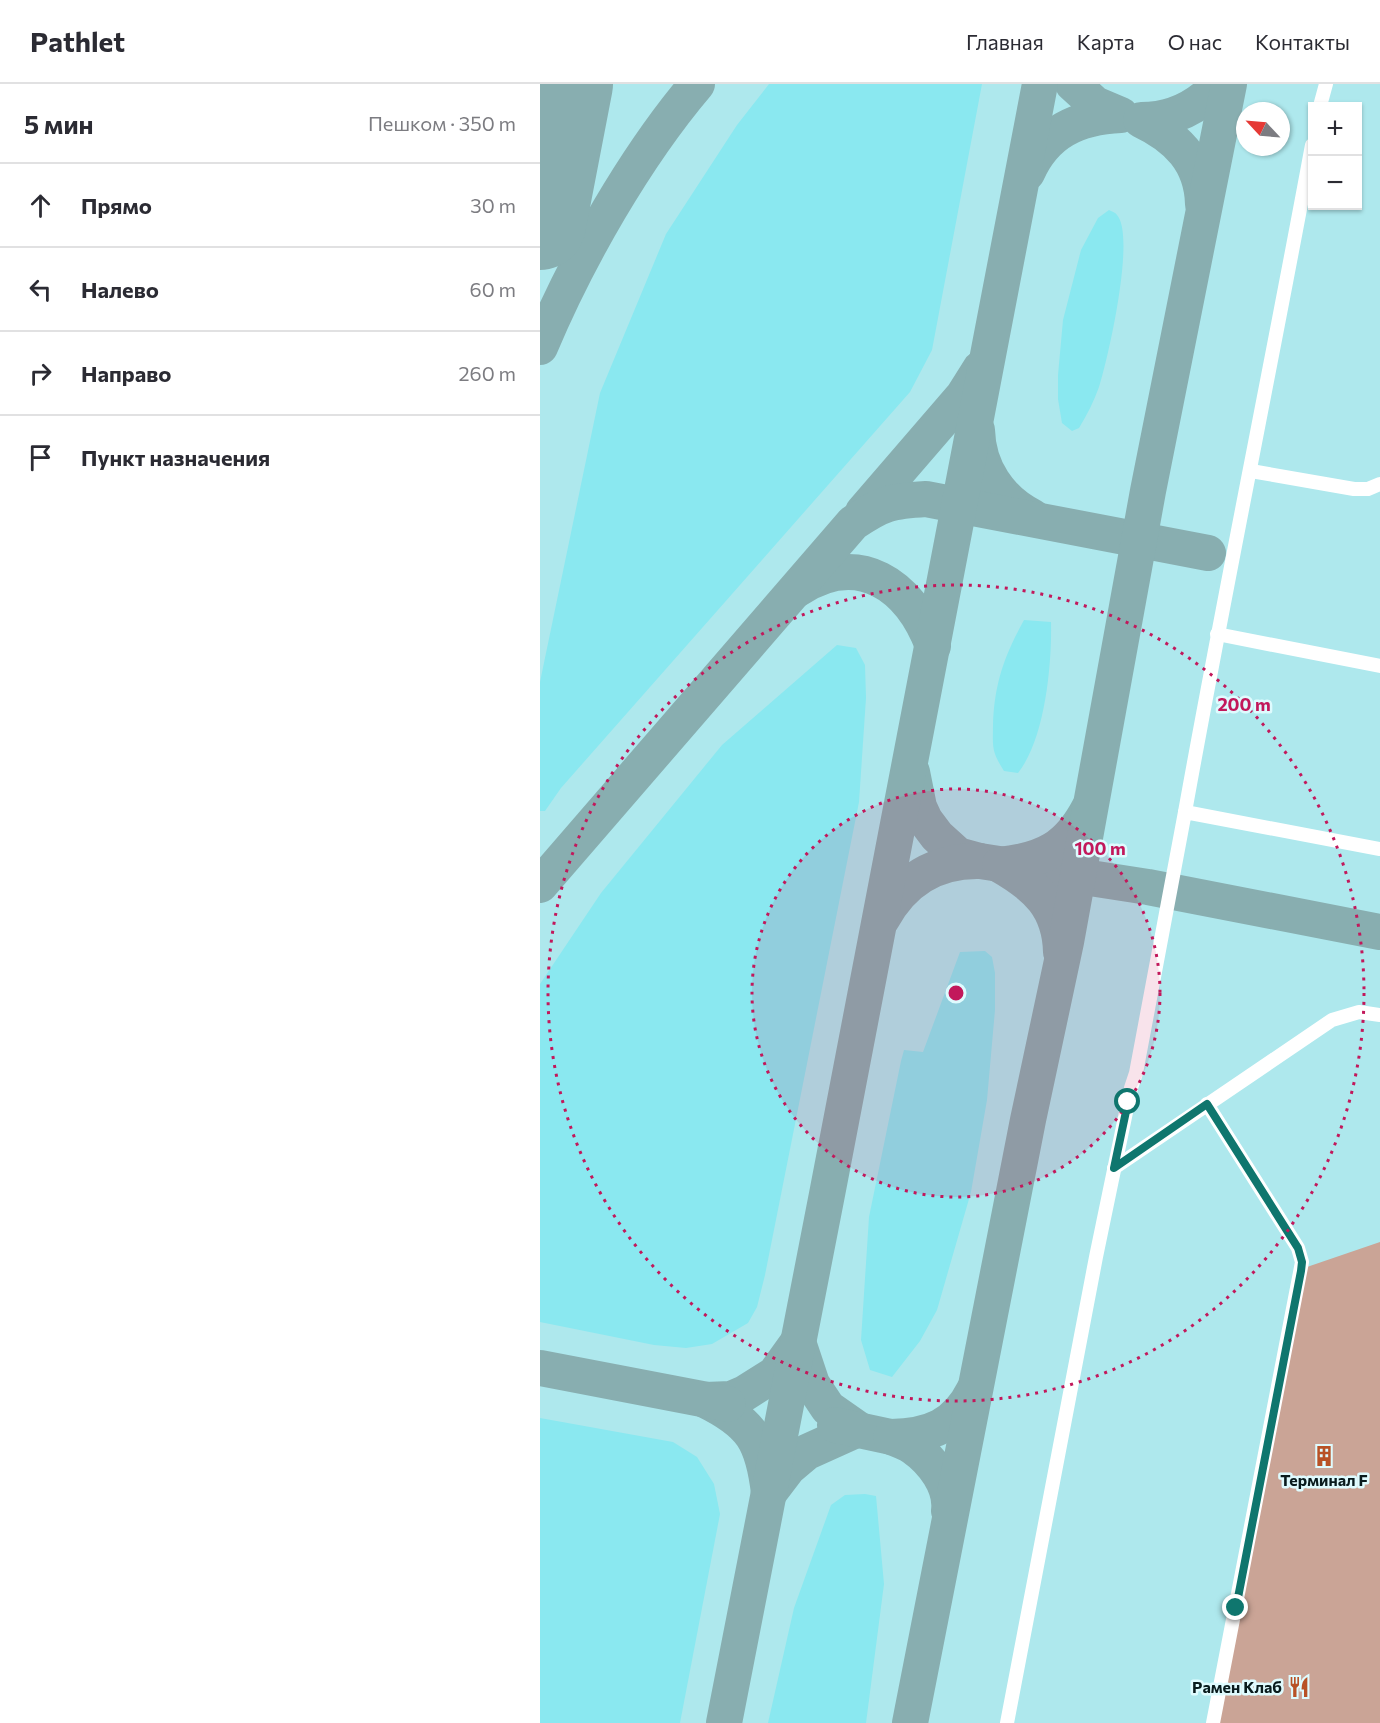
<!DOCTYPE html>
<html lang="ru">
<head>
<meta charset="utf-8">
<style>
	body { margin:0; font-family:Commissioner,sans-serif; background:#f7f7f7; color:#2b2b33 }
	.controls { position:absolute; right:18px; top:18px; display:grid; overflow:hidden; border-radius:0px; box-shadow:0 2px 4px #0004 }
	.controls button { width:54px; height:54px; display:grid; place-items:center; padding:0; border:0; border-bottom:2px solid #e1e1e2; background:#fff; color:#2b2b33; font:30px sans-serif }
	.compass { position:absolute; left:696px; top:18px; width:54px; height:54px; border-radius:50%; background:#fff; box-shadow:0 2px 4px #0004; rotate:296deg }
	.stop { position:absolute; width:18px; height:18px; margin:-14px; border:4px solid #0f766e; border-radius:50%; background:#fff }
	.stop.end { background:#0f766e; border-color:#fff; box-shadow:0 2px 6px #0008 }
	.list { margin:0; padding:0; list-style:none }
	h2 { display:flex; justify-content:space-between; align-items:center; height:78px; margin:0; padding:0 24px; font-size:26px }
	h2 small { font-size:20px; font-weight:400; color:#7c7c81 }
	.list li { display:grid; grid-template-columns:39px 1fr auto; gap:18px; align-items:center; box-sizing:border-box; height:84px; padding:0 24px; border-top:2px solid #e1e1e2 }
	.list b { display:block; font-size:22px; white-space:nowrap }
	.list em { font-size:20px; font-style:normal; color:#7c7c81 }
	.icon { flex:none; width:33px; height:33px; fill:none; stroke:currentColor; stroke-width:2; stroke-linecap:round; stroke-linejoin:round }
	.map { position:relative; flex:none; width:840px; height:1639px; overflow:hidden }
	header { display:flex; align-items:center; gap:36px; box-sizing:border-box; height:84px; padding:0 30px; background:#fff; border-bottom:2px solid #e1e1e2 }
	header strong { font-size:28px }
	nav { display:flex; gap:33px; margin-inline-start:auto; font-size:21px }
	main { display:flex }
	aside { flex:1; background:#fff }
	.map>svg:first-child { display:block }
	.built { fill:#aee8ed; fill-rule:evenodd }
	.green { fill:#8ae8f0 }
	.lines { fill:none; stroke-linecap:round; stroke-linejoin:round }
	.taxiway { stroke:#88aeb0; stroke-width:36 }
	.runway { stroke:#88aeb0; stroke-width:92 }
	.building { fill:#caa496 }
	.minor { stroke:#fff; stroke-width:14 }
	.route { stroke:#0f766e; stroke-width:8 }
	.ring { fill:none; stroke:#c2185b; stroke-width:3; stroke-dasharray:3 6 }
	.labels { text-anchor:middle; stroke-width:5; stroke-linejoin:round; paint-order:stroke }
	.poi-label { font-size:16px; font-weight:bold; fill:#091b1d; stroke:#dffbfe }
	.centre { fill:#c2185b; stroke:#dffbfe; stroke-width:3 }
	.ring-label { font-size:18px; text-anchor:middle; font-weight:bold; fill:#c2185b; stroke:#dffbfe; stroke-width:5; stroke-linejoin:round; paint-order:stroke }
</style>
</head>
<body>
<header>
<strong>Pathlet</strong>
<nav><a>Главная</a><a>Карта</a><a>О нас</a><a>Контакты</a></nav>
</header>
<main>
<aside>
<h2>5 мин<small>Пешком · 350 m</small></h2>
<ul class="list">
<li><svg class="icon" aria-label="ahead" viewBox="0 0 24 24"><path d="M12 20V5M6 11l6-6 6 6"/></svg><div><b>Прямо</b></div><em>30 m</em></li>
<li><svg class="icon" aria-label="left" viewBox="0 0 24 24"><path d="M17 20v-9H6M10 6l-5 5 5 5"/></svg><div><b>Налево</b></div><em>60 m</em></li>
<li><svg class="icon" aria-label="right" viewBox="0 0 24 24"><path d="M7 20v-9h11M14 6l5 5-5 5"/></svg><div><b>Направо</b></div><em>260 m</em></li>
<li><svg class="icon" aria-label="arrive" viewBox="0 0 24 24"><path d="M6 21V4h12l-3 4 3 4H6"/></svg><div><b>Пункт назначения</b></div></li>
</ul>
</aside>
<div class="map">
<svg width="840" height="1639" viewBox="0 0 840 1639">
	<rect width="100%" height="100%" fill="#c3f2f6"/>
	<path class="built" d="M0,0H840V1639H0ZM772,22H818V122H772ZM705,27H741V63H705Z"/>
	<g class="green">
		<polygon points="229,0 442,0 392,266 370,308 21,704 5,727 0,727 0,598 60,309 126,150 197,41"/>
		<path d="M569,126C573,128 575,128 577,131C596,152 568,275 559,303C554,317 547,331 539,344L532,347L522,339L518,315V291L523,236L541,166L558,134Z"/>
		<path d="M484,536L511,538C512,581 505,655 478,689L464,687C461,682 457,676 455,670C452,662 453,651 453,642C454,601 464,572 484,536Z"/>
		<polygon points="297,561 316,564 325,581 326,614 319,718 225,1191 217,1223 208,1239 172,1260 146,1264 114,1261 0,1238 0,900 61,809 182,661"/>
		<polygon points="445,867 452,873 455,889 455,926 447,1016 431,1108 397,1226 380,1257 352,1293 330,1286 321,1256 329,1133 361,977 364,966 383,968 420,868"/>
		<polygon points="0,1334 133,1358 157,1373 174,1400 180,1430 140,1639 0,1639"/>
		<polygon points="325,1410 336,1412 344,1500 326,1639 228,1639 254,1524 291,1421 305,1411"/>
	</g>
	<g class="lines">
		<g class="taxiway">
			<path d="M487,89C505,48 537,33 581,31L555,20L533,0"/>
			<path d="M663,120C662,78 637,53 601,36C633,36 658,24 679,0"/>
			<path d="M0,263C37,175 95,73 157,0"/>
			<path d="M437,346C438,384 459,416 493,433"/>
			<polyline points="323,428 423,312 440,285"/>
			<path d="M258,505C319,465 370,501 393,562"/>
			<polyline points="372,688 379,723 385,736 397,752 418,771 440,777"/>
			<path d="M0,801L313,439C342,419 351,417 386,415L668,469"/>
			<path d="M342,835C363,796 396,776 440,777L608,803L840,848"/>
			<path d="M521,868C520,824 497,802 460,781C504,776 528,764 549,724"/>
			<path d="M258,1258L272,1300L288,1324L318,1345L267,1368L248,1384L229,1409C223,1357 212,1339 165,1316L191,1315L205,1309L235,1290Z"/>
			<polyline points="0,1284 188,1320"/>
			<polyline points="295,1341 351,1353"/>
			<path d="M409,1427C412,1402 393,1377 373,1363C367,1359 359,1356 351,1353C390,1352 416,1342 434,1306"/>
			<path d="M184,1639C291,1093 396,547 500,0"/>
			<polyline points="370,1639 488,1036 526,858 608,407 689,0"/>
		</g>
		<polyline class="runway" points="0,140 27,0"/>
	</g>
	<polygon class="building" points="840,1158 840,1639 677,1639 764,1184"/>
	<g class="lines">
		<g class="minor">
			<polyline points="780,22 786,0"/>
			<polyline points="711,387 814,405 828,405 840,400"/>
			<polyline points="677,550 840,582"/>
			<path d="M645,728C685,505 731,283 772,61"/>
			<polyline points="667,1020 758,1164 762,1178 673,1639"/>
			<polyline points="574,1084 792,936 819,928 840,931"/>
			<polyline points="467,1639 556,1173 591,1004 596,989 645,728 840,765"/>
		</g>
	</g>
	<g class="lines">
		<polyline class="route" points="588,1018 574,1084 667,1020 758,1164 762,1178 761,1187 696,1524"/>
	</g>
	<circle cx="416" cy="909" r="204" fill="#c2185b" fill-opacity=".12"/>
	<g class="ring">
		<circle cx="416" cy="909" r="204"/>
		<circle cx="416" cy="909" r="408"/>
	</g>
	<defs>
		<symbol id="building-bare" viewBox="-9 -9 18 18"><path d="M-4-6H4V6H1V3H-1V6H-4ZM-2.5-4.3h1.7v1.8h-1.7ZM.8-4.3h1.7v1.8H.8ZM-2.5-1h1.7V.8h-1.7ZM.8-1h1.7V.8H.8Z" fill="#b85226" stroke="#dffbfe" stroke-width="2.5" paint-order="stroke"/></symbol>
		<symbol id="restaurant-bare" viewBox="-9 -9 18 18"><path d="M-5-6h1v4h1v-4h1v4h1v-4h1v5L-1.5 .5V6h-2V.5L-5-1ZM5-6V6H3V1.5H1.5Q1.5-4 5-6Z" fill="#b85226" stroke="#dffbfe" stroke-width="2.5" paint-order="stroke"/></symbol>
	</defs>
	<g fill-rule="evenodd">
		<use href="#building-bare" x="769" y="1357" width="30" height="30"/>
		<use href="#restaurant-bare" x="744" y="1588" width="30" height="30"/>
	</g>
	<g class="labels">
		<g class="poi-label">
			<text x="784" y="1402">Терминал F</text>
			<text x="742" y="1609" text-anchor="end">Рамен Клаб</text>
		</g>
	</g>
	<circle cx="416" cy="909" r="9" class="centre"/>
	<g class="ring-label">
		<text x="704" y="627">200 m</text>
		<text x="560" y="771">100 m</text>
	</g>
</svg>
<div class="controls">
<button>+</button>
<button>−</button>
</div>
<svg class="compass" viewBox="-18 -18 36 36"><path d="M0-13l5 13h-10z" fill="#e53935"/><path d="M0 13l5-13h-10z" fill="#7c7c81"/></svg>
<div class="stop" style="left:588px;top:1018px"></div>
<div class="stop end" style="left:696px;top:1524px"></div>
</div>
</main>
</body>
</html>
